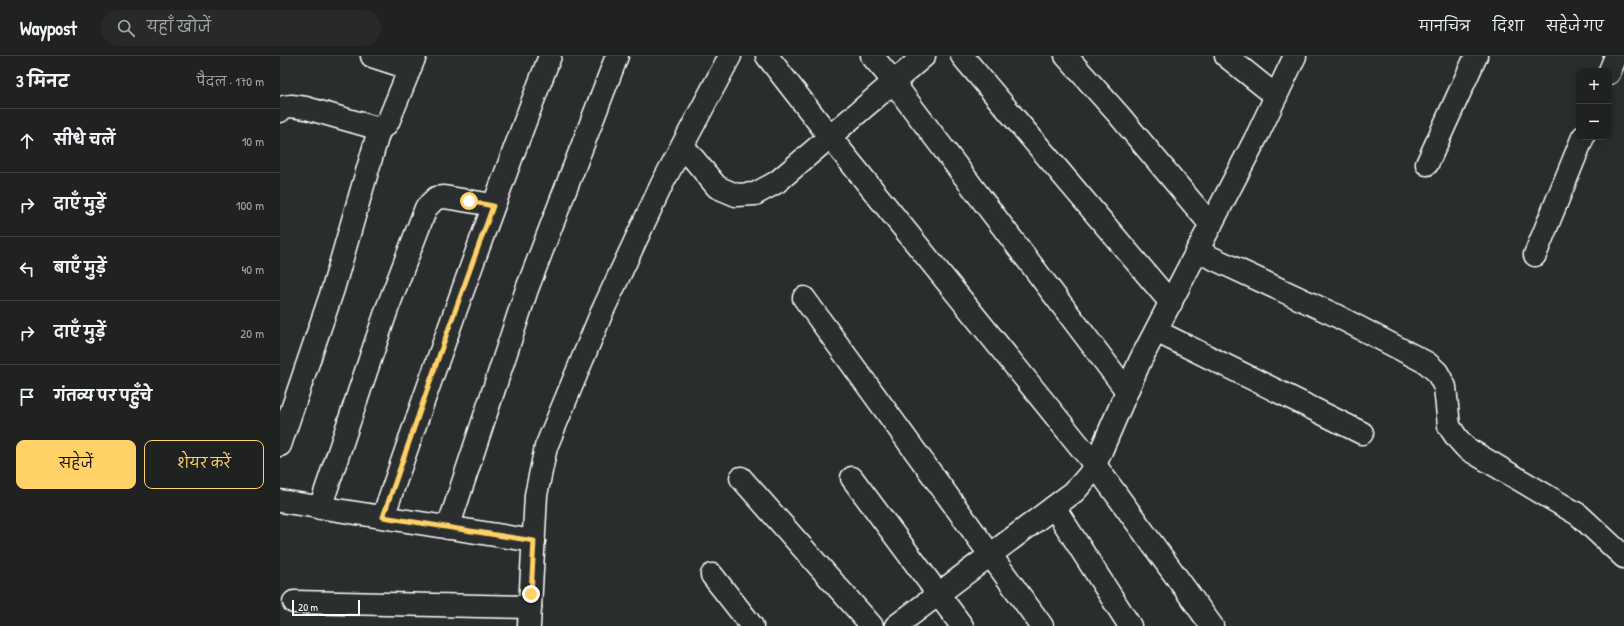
<!DOCTYPE html>
<html lang="hi">
<head>
<meta charset="utf-8">
<style>
	body { margin:0; font-family:"Patrick Hand","Playpen Sans Deva",sans-serif; background:#282a2a; color:#f1f3f6 }
	.controls { position:absolute; right:12px; top:12px; display:grid; overflow:hidden; border-radius:8px; box-shadow:0 2px 10px #0003 }
	.controls button { width:36px; height:36px; display:grid; place-items:center; padding:0; border:0; border-bottom:1px solid #3d3f40; background:#202222; color:#f1f3f6; font:20px sans-serif }
	.scale { position:absolute; left:12px; bottom:10px; width:68px; box-sizing:border-box; padding-left:4px; border:2px solid #fff; border-top:0; font-size:11px; line-height:14px; white-space:nowrap; color:#fff; -webkit-text-stroke:3px #2a2d2e; paint-order:stroke }
	.stop { position:absolute; width:12px; height:12px; margin:-9px; border:3px solid #ffd166; border-radius:50%; background:#fff }
	.stop.end { background:#ffd166; border-color:#fff; box-shadow:0 1px 4px #0008 }
	.list { margin:0; padding:0; list-style:none }
	h2 { display:flex; justify-content:space-between; align-items:center; height:52px; margin:0; padding:0 16px; font-size:17px }
	h2 small { font-size:13px; font-weight:400; color:#a2a4a5 }
	.list li { display:grid; grid-template-columns:26px 1fr auto; gap:12px; align-items:center; box-sizing:border-box; height:64px; padding:0 16px; border-top:1px solid #3d3f40 }
	.list b { display:block; font-size:15px; white-space:nowrap }
	.list em { font-size:13px; font-style:normal; color:#a2a4a5 }
	.actions { display:flex; gap:8px; padding:12px 16px }
	.actions a { flex:1; padding:9px 0; border:1px solid #ffd166; border-radius:8px; text-align:center; font-size:14px; color:#ffd166 }
	.actions .main { background:#ffd166; color:#111 }
	.icon { flex:none; width:22px; height:22px; fill:none; stroke:currentColor; stroke-width:2; stroke-linecap:round; stroke-linejoin:round }
	.map { position:relative; flex:none; width:1344px; height:570px; overflow:hidden }
	header { display:flex; align-items:center; gap:24px; box-sizing:border-box; height:56px; padding:0 20px; background:#202222; border-bottom:1px solid #3d3f40 }
	header strong { font-size:19px }
	nav { display:flex; gap:22px; margin-inline-start:auto; font-size:14px }
	.search { width:280px; height:36px; background:#282a2a; display:flex; align-items:center; gap:10px; box-sizing:border-box; padding:0 14px; border-radius:22px; color:#a2a4a5; font-size:15px }
	main { display:flex }
	aside { flex:1; background:#202222 }
	.map>svg:first-child { display:block }
	.lines { fill:none; stroke-linecap:round; stroke-linejoin:round }
	.minor-casing { stroke:#fff; stroke-width:25 }
	.minor { stroke:#2a2d2e; stroke-width:22 }
	.route { stroke:#ffd166; stroke-width:5 }
</style>
</head>
<body>
<header>
<strong>Waypost</strong>
<div class="search"><svg class="icon" aria-label="search" viewBox="0 0 24 24"><circle cx="10" cy="10" r="6"/><path d="M15 15l6 6"/></svg>यहाँ खोजें</div>
<nav><a>मानचित्र</a><a>दिशा</a><a>सहेजे गए</a></nav>
</header>
<main>
<aside>
<h2>3 मिनट<small>पैदल · 170 m</small></h2>
<ul class="list">
<li><svg class="icon" aria-label="ahead" viewBox="0 0 24 24"><path d="M12 20V5M6 11l6-6 6 6"/></svg><div><b>सीधे चलें</b></div><em>10 m</em></li>
<li><svg class="icon" aria-label="right" viewBox="0 0 24 24"><path d="M7 20v-9h11M14 6l5 5-5 5"/></svg><div><b>दाएँ मुड़ें</b></div><em>100 m</em></li>
<li><svg class="icon" aria-label="left" viewBox="0 0 24 24"><path d="M17 20v-9H6M10 6l-5 5 5 5"/></svg><div><b>बाएँ मुड़ें</b></div><em>40 m</em></li>
<li><svg class="icon" aria-label="right" viewBox="0 0 24 24"><path d="M7 20v-9h11M14 6l5 5-5 5"/></svg><div><b>दाएँ मुड़ें</b></div><em>20 m</em></li>
<li><svg class="icon" aria-label="arrive" viewBox="0 0 24 24"><path d="M6 21V4h12l-3 4 3 4H6"/></svg><div><b>गंतव्य पर पहुँचे</b></div></li>
</ul>
<div class="actions"><a class="main">सहेजें</a><a>शेयर करें</a></div>
</aside>
<div class="map">
<svg width="1344" height="570" viewBox="0 0 1344 570">
	<rect width="100%" height="100%" fill="#2a2d2e"/>
	<filter id="ink" filterUnits="userSpaceOnUse"><feTurbulence type="fractalNoise" baseFrequency=".025" numOctaves="2"/><feDisplacementMap in="SourceGraphic" scale="8" xChannelSelector="R" yChannelSelector="G"/><feConvolveMatrix kernelMatrix="1 2 1 2 8 2 1 2 1" color-interpolation-filters="sRGB"/></filter>
	<g filter="url(#ink)">
		<g class="lines">
			<defs>
				<g id="minor">
					<polyline points="92,0 129,12"/>
					<polyline points="487,0 550,81 815,409 932,570"/>
					<polyline points="592,0 614,26 622,38 847,335"/>
					<polyline points="682,0 891,247"/>
					<polyline points="786,0 838,58 931,169"/>
					<polyline points="946,0 996,40"/>
					<polyline points="1329,17 1336,0"/>
					<polyline points="0,55 4,51 11,50 26,52 96,72 105,70 108,66 135,0"/>
					<polyline points="403,90 437,131 456,139 475,138 497,126 644,0"/>
					<polyline points="1147,108 1196,0"/>
					<polyline points="917,195 1055,259 1147,307 1157,316 1165,331 1169,370 1177,382 1186,392 1299,459 1344,501"/>
					<polyline points="1255,199 1303,81"/>
					<polyline points="524,242 762,570"/>
					<polyline points="876,275 1082,377"/>
					<polyline points="0,389 53,233 100,71"/>
					<polyline points="461,422 592,570"/>
					<polyline points="572,422 682,570"/>
					<polyline points="0,445 254,485"/>
					<polyline points="774,451 850,570"/>
					<polyline points="40,452 107,253 146,152 156,142 164,141 213,149"/>
					<path d="M103,461C156,307 211,153 270,0"/>
					<polyline points="168,472 247,233 337,0"/>
					<polyline points="432,519 472,570"/>
					<polyline points="14,546 250,551"/>
					<polyline points="249,570 256,439 266,391 322,256 382,128 450,0"/>
					<polyline points="616,570 795,435 809,419 815,409 860,305 978,78 1015,0"/>
				</g>
			</defs>
			<use href="#minor" class="minor-casing"/>
			<use href="#minor" class="minor"/>
		</g>
	</g>
	<g class="lines" filter="url(#ink)">
		<polyline class="route" points="189,145 213,150 166,280 103,461 254,485 251,538"/>
	</g>
</svg>
<div class="controls">
<button>+</button>
<button>−</button>
</div>
<div class="scale">20 m</div>
<div class="stop" style="left:189px;top:145px"></div>
<div class="stop end" style="left:251px;top:538px"></div>
</div>
</main>
</body>
</html>
